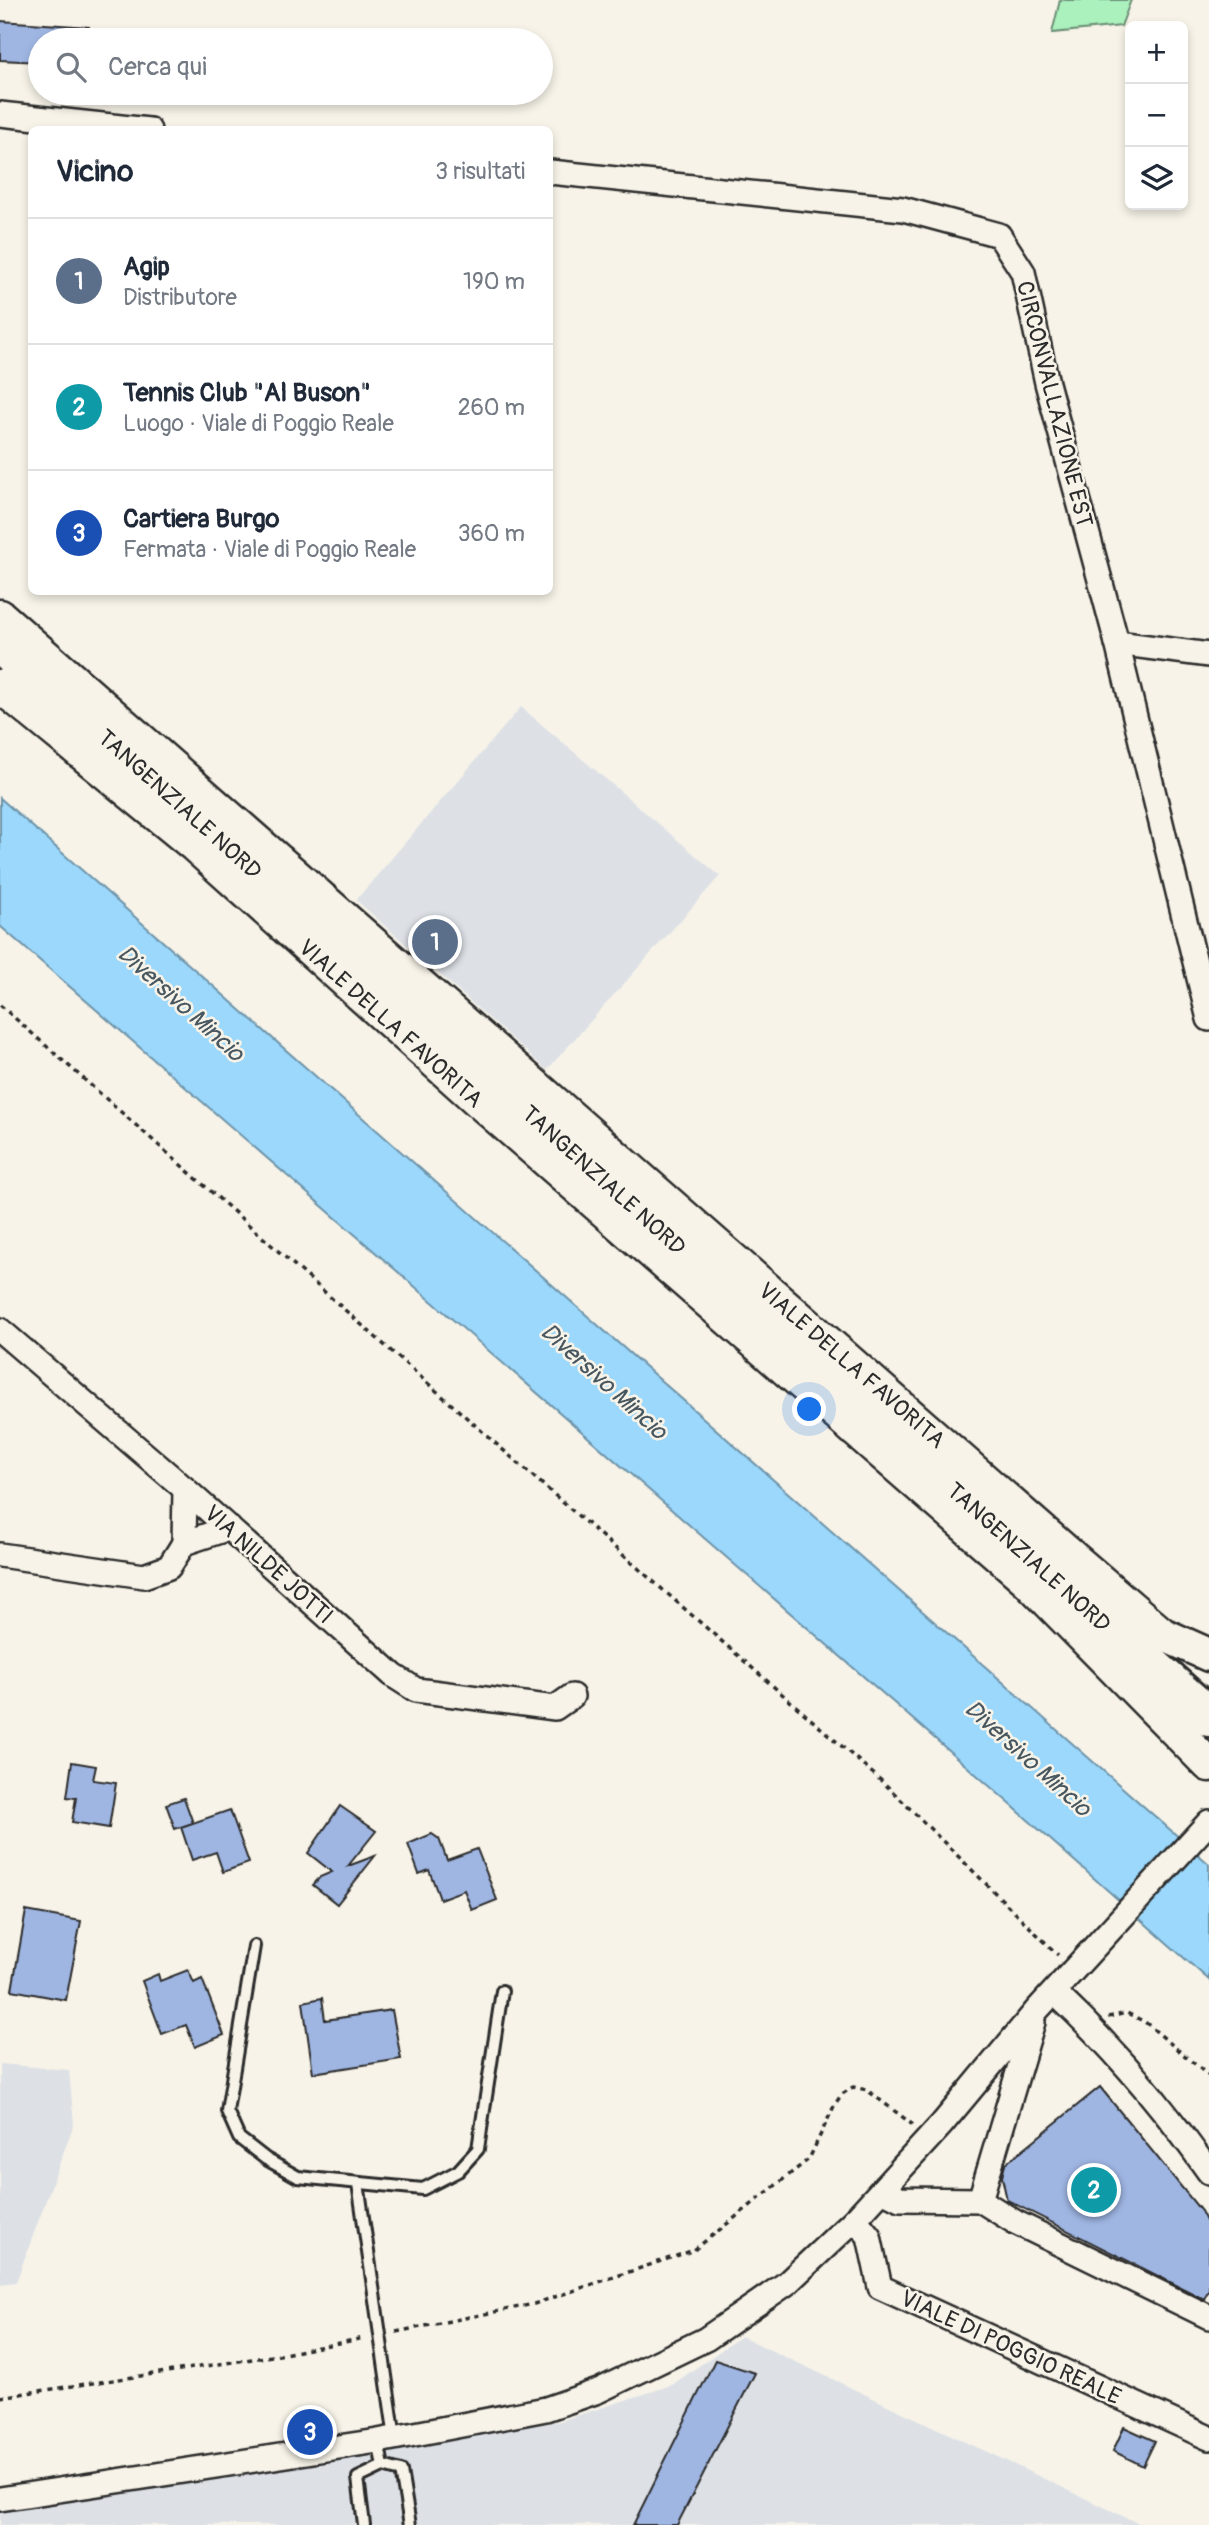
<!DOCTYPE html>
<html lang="it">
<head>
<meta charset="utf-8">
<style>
	body { margin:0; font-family:Pangolin,sans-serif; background:#f2f2f3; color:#1f2937 }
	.controls { position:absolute; right:21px; top:21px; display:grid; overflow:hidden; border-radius:10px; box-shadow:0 4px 10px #0003 }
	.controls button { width:63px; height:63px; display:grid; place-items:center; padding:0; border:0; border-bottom:2px solid #e0e1e3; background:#fff; color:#1f2937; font:35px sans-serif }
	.you { position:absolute; left:810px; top:1410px; width:24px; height:24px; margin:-18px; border:5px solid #fff; border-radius:50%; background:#1a73e8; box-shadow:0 0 0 10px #1a73e833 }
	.badge { display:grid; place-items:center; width:46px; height:46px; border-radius:50%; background:#2563eb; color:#fff; font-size:23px; font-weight:700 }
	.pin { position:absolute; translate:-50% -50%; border:4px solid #fff; box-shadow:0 2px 7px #0006 }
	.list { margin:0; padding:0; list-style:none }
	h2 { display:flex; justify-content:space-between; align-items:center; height:91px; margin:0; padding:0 28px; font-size:30px }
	h2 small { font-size:23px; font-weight:400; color:#747a83 }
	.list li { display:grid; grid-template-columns:46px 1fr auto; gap:21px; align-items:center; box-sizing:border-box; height:126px; padding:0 28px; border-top:2px solid #e0e1e3 }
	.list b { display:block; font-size:26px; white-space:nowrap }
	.list p { margin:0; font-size:23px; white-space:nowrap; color:#747a83 }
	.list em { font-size:23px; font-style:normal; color:#747a83 }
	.icon { flex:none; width:38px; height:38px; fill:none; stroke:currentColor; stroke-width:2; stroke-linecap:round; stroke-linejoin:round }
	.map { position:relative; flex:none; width:1209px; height:2525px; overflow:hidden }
	.search { position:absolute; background:#fff; box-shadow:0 4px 10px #0003; left:28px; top:28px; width:525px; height:77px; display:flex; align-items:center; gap:18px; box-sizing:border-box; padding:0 24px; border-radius:38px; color:#747a83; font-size:26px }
	.panel { position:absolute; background:#fff; box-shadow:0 4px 10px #0003; left:28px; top:126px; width:525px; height:469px; border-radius:10px }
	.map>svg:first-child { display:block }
	.built { fill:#dde1e6 }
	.green { fill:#abf1bd; stroke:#6b8e74; stroke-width:2 }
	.water { fill:#9bd8fc; stroke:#6e93a8; stroke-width:2 }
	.building { fill:#9fb6e3; stroke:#2b2b2b; stroke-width:2 }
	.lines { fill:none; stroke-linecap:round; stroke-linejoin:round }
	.lane-casing { stroke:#2b2b2b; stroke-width:16 }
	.street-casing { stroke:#2b2b2b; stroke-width:28 }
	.secondary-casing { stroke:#2b2b2b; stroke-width:37 }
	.highway-casing { stroke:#2b2b2b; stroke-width:44 }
	.path { stroke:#2b2b2b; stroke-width:3.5; stroke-dasharray:5 5; stroke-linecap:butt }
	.lane { stroke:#f7f3e8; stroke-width:10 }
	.street { stroke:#f7f3e8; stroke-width:23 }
	.secondary { stroke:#f7f3e8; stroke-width:32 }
	.highway { stroke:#f7f3e8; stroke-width:38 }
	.labels { text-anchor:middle; stroke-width:5; stroke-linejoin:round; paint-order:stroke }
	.street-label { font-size:23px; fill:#2b2b2b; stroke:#f7f3e8 }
	.water-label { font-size:24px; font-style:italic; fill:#47565f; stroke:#f7f3e8 }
</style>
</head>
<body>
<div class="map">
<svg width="1209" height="2525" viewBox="0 0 1209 2525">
	<rect width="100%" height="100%" fill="#f7f3e8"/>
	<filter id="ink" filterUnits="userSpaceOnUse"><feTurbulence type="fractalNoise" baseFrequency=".0143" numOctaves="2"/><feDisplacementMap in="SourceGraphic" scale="14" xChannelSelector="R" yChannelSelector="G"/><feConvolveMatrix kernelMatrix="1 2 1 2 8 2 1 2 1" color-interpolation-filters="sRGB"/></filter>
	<g filter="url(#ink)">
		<g class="built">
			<polygon points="521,707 720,876 547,1070 356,900"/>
			<polygon points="0,2064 69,2070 74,2124 16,2282 0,2284"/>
			<polygon points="741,2336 1142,2525 0,2525 0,2512 560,2421 672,2385"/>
		</g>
		<polygon class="green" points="1060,0 1131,0 1121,26 1052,33"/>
		<polygon class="water" points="0,798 1209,1864 1209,1980 1009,1803 0,926"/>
		<g class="building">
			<polygon points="0,21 89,27 89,40 40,40 40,62 0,60"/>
			<polygon points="72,1762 96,1766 93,1780 116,1783 109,1828 72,1822 76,1798 67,1797"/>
			<polygon points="184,1798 193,1823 175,1829 166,1804"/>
			<polygon points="340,1806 376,1831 348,1866 375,1856 337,1904 313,1885 320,1877 332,1872 308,1853"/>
			<polygon points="230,1810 249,1863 223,1872 216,1852 192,1860 181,1827"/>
			<polygon points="432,1834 439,1839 447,1860 477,1849 497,1900 472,1910 464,1890 440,1899 429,1870 419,1874 408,1844"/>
			<polygon points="26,1911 81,1921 66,2000 12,1990"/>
			<polygon points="188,1970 194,1983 202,1979 224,2035 195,2047 186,2025 162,2034 142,1981 158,1974 160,1981"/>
			<polygon points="322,1998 325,2020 392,2010 401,2059 313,2073 303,2002"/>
			<polygon points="1100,2087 1201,2211 1209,2227 1209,2289 1204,2299 1007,2200 1002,2177 1005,2164"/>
			<polygon points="715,2360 755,2373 677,2525 633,2525"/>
			<polygon points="1124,2427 1155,2441 1143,2466 1113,2451"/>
		</g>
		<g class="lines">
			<defs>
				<g id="lane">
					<polyline points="254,1946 227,2111 239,2138 266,2159 298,2177 423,2189 458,2171 478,2149 502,1991"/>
					<polyline points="358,2183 395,2438"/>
					<polyline points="378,2441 383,2466 401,2471 410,2525"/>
					<polyline points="364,2525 358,2478 383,2466"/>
				</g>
				<g id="street">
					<polyline points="0,114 149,130"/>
					<polyline points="550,172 903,209 999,235 1023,272 1047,383 1117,643 1209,1019"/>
					<polyline points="1117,643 1209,655"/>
					<polyline points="0,1330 185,1489 394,1676 416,1690 555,1708 572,1696"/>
					<polyline points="184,1543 185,1489"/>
					<polyline points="0,1555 144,1576 169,1567 184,1543 229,1528"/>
					<path d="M1054,1992C1113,2047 1163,2106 1209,2172"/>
					<polyline points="882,2190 900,2199 980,2200 1015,2222 1209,2317"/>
					<polyline points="980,2200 1033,2022"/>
					<polyline points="855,2219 869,2236 880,2287 1209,2438"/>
					<polyline points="0,2499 378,2441 546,2409 598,2391 706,2339 787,2283 855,2219 942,2124 1036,2011 1209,1822"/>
				</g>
				<g id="secondary">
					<polyline points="0,616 1063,1549 1162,1634 1209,1655"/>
					<polyline points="0,686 195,846 484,1106 1028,1581 1209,1765"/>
				</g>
				<polyline id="highway" points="0,644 1209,1717"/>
			</defs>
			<use href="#lane" class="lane-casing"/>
			<use href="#street" class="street-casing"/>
			<use href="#secondary" class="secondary-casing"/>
			<use href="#highway" class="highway-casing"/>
			<g class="path">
				<polyline points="0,1005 519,1464 885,1784 1058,1955"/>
				<polyline points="1108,2017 1127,2013 1145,2022 1209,2076"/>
				<polyline points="396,2332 534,2304 694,2250 809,2159 835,2104 842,2094 853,2087 867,2090 913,2125"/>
				<polyline points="0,2397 279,2355 364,2338"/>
			</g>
			<use href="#lane" class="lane"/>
			<use href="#street" class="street"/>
			<use href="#secondary" class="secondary"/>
			<use href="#highway" class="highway"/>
		</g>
	</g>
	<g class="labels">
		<g class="street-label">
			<text transform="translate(1055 404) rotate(76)" y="8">CIRCONVALLAZIONE EST</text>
			<text transform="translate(180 804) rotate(42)" y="8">TANGENZIALE NORD</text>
			<text transform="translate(391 1023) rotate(42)" y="8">VIALE DELLA FAVORITA</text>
			<text transform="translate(604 1180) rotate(42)" y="8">TANGENZIALE NORD</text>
			<text transform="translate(852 1365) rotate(41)" y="8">VIALE DELLA FAVORITA</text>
			<text transform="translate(1029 1557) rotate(42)" y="8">TANGENZIALE NORD</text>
			<text transform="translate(269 1564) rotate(42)" y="8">VIA NILDE JOTTI</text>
			<text transform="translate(1011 2347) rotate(25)" y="8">VIALE DI POGGIO REALE</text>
		</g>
		<g class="water-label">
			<text transform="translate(181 1003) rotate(42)" y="8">Diversivo Mincio</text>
			<text transform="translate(604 1381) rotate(42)" y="8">Diversivo Mincio</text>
			<text transform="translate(1028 1758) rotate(42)" y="8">Diversivo Mincio</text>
		</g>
	</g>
</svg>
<div class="controls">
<button>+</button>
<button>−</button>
<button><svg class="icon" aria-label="layers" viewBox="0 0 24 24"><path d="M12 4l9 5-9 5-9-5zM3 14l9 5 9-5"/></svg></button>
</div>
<div class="you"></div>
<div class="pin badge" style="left:435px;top:942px;background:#5c6f8a">1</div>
<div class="pin badge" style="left:1094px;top:2190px;background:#0f9aa8">2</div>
<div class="pin badge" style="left:310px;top:2432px;background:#1a4fb4">3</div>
<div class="search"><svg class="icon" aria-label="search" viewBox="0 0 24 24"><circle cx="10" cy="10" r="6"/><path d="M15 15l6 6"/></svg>Cerca qui</div>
<section class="panel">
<h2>Vicino<small>3 risultati</small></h2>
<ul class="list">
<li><span class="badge" style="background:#5c6f8a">1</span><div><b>Agip</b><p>Distributore</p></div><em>190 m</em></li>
<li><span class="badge" style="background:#0f9aa8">2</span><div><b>Tennis Club &quot;Al Buson&quot;</b><p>Luogo · Viale di Poggio Reale</p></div><em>260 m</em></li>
<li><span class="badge" style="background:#1a4fb4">3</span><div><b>Cartiera Burgo</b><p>Fermata · Viale di Poggio Reale</p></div><em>360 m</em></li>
</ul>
</section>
</div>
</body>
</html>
